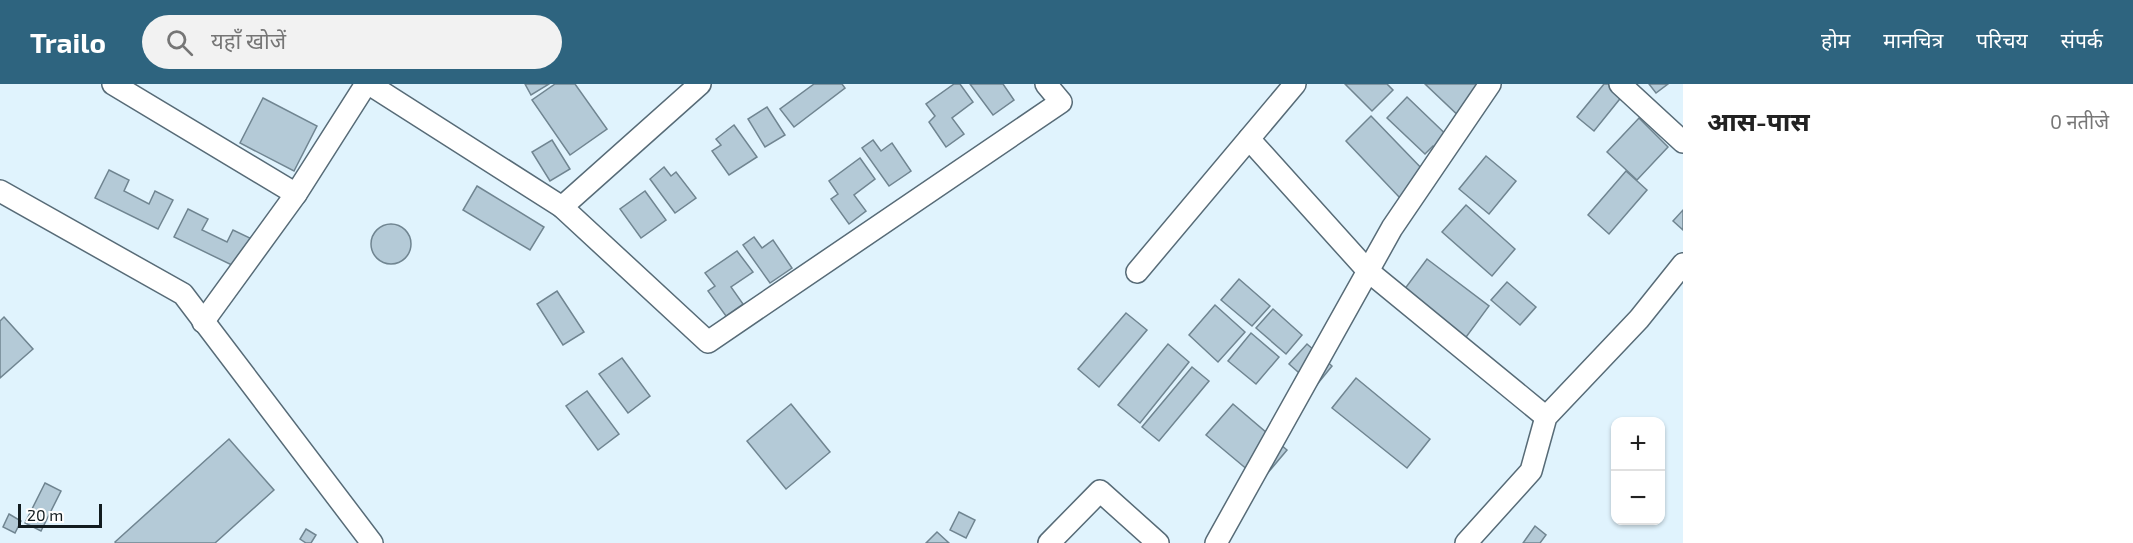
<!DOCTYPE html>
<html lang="hi">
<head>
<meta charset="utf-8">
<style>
	body { margin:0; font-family:"Exo 2","Noto Sans Devanagari",sans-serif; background:#f2f2f2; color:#222 }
	.controls { position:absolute; right:18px; bottom:18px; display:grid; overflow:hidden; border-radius:12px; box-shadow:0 2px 4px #0004 }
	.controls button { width:54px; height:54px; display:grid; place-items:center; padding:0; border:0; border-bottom:2px solid #e0e0e0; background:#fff; color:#222; font:30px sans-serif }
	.scale { position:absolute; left:18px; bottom:15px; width:84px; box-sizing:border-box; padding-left:6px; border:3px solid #121b1f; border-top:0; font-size:16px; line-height:21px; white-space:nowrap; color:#121b1f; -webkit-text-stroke:4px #fff; paint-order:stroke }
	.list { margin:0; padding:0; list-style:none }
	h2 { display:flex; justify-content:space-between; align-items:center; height:78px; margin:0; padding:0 24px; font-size:26px }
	h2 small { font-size:20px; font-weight:400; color:#767676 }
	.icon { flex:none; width:33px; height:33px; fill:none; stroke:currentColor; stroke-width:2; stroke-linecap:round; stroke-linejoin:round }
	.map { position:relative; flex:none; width:1683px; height:459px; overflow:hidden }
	header { display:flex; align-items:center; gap:36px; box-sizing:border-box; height:84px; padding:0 30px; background:#2e647f; color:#fff }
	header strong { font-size:28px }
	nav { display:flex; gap:33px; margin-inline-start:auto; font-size:21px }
	.search { width:420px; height:54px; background:#f2f2f2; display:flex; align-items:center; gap:15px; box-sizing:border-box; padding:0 21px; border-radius:33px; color:#767676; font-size:22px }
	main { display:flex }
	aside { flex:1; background:#fff }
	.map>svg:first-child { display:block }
	.building { fill:#b4cad7; stroke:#708591; stroke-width:1.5 }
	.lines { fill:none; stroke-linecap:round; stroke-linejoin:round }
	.minor-casing { stroke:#576b77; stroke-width:24 }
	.minor { stroke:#fff; stroke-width:21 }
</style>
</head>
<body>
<header>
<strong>Trailo</strong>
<div class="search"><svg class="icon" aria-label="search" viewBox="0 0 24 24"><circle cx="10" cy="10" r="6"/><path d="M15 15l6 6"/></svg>यहाँ खोजें</div>
<nav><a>होम</a><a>मानचित्र</a><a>परिचय</a><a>संपर्क</a></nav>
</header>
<main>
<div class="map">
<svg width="1683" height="459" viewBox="0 0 1683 459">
	<rect width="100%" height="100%" fill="#e0f3fd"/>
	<g class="building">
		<polygon points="525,0 549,0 531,11"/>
		<polygon points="555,0 575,0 607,45 570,71 532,16"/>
		<polygon points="814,0 842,0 845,4 794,43 780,25"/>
		<polygon points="954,0 960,0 973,18 952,34 964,50 946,63 929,38 935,32 926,20"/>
		<polygon points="970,0 1003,0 1014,16 993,31"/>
		<polygon points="1345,0 1387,0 1393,6 1372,27"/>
		<polygon points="1425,0 1484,0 1463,36"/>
		<polygon points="1604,0 1609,0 1623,11 1594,47 1577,33"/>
		<polygon points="1649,0 1668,0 1656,9"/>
		<polygon points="1407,13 1457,61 1445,74 1433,62 1425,70 1387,34"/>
		<polygon points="263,14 317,42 294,87 240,59"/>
		<polygon points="767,23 785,51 765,63 748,35"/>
		<polygon points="1371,32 1426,89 1400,114 1346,57"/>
		<polygon points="1639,34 1668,63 1637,96 1607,68"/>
		<polygon points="734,41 757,73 729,91 712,67 721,61 716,55"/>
		<polygon points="552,56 570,85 550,97 532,68"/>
		<polygon points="873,56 881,67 892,59 911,87 889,102 862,64"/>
		<polygon points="1486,72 1516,97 1489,130 1459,105"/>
		<polygon points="860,74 875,95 854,111 866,127 849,140 831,115 838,110 829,97"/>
		<polygon points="664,83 671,92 676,88 696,114 675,129 650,95"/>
		<polygon points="109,86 129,96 124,107 149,120 155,107 173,116 158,145 95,114"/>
		<polygon points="1626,87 1647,106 1609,150 1588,131"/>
		<polygon points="477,102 544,143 530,166 463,126"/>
		<polygon points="645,107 666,136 641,154 620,125"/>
		<polygon points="1466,121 1515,165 1492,192 1442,148"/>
		<polygon points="188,125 208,135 202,146 227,158 233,146 252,155 238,184 174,153"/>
		<polygon points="1683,126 1683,146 1673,137"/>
		<circle cx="391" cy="160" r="20"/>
		<polygon points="754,153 762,164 773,156 792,184 770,199 743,161"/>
		<polygon points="737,167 753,188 731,203 743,220 726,232 708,207 715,202 705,189"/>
		<polygon points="1427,175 1489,222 1461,260 1398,214"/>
		<polygon points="1239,195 1270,222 1252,242 1221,216"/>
		<polygon points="1507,198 1536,223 1520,241 1491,216"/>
		<polygon points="557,207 584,248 563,261 537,220"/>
		<polygon points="1215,221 1245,248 1218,278 1189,251"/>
		<polygon points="1273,225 1302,251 1286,270 1256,244"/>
		<polygon points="1126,229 1147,246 1099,303 1078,285"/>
		<polygon points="4,233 33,265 0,294 0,237"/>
		<polygon points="1251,249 1279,273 1256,300 1228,277"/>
		<polygon points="1168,260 1189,278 1140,339 1118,321"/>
		<polygon points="1307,260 1332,282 1315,303 1289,280"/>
		<polygon points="622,274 650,312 628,329 599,290"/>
		<polygon points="1192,283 1209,297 1159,357 1142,343"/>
		<polygon points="1356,294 1430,355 1407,384 1332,324"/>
		<polygon points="587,307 619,350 598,366 566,322"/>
		<polygon points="791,320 830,368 786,405 747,357"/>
		<polygon points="1233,320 1287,366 1261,397 1206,351"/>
		<polygon points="229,355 274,406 215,459 116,459 115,458"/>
		<polygon points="45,399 61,407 41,447 25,439"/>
		<polygon points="959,428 975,436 966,454 950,446"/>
		<polygon points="9,430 21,437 15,449 3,443"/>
		<polygon points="1535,442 1546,451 1540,459 1523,459"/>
		<polygon points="306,445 316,451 311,459 306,459 300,455"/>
		<polygon points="937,448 949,459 926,459"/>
	</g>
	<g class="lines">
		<defs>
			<g id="minor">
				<polyline points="113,0 296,110"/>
				<polyline points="369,0 562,123 708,258 1061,18 1046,0"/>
				<polyline points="1620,0 1683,58"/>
				<polyline points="1249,55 1368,187 1546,333"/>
				<polyline points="0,107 183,210 372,459"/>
				<polyline points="562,123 700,0"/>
				<polyline points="1137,188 1295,0"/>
				<polyline points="203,238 296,110 366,0"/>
				<polyline points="1049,459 1100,407 1158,459"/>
				<polyline points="1216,459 1392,144 1490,0"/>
				<polyline points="1466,459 1531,387 1546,333 1639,235 1683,180"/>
			</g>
		</defs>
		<use href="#minor" class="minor-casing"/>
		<use href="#minor" class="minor"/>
	</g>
</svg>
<div class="controls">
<button>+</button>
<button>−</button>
</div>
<div class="scale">20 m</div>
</div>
<aside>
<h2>आस-पास<small>0 नतीजे</small></h2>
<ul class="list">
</ul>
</aside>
</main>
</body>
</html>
